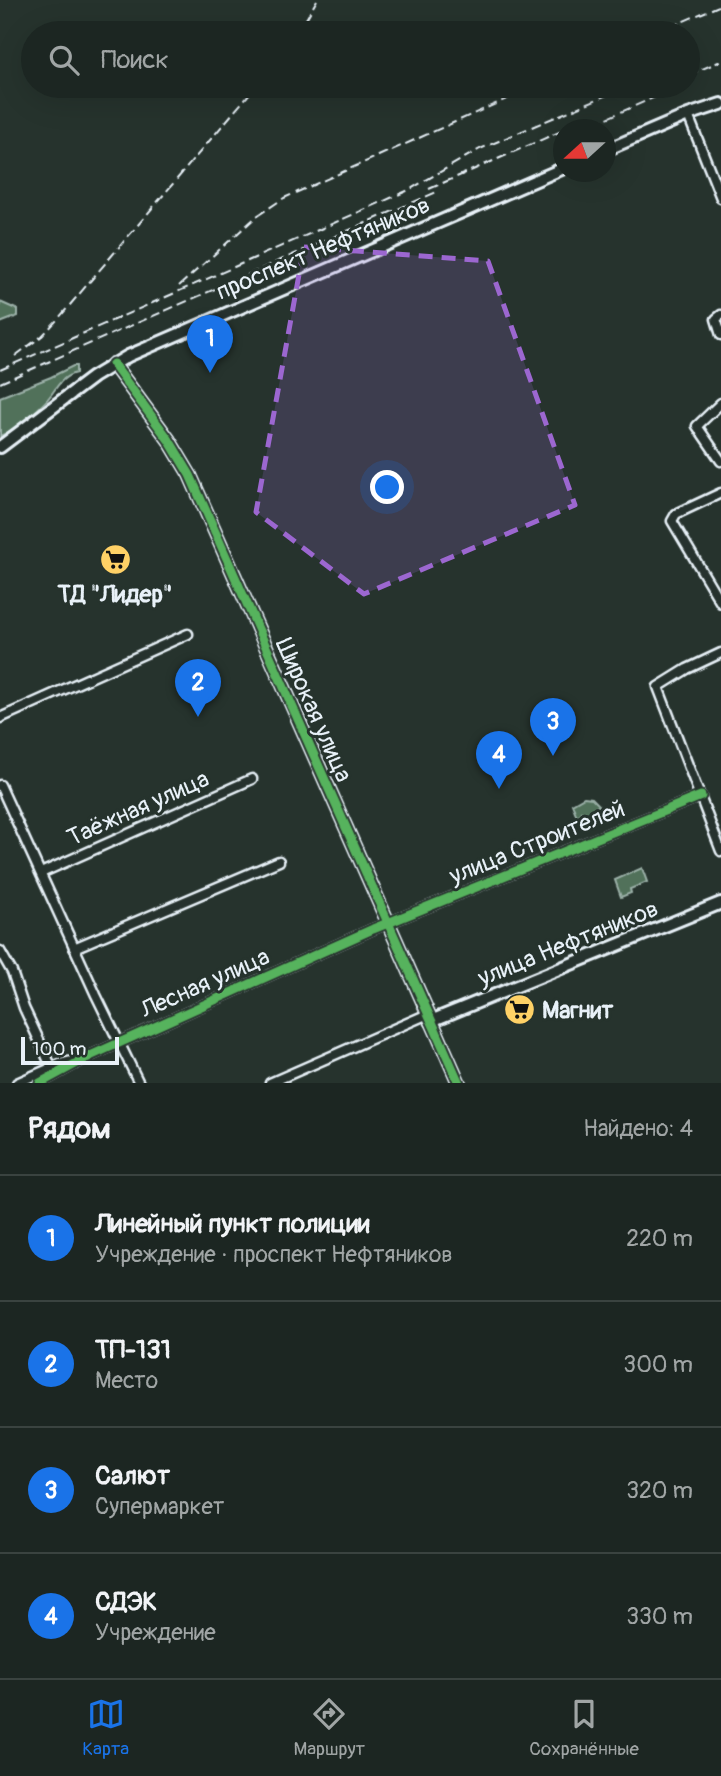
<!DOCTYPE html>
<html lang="ru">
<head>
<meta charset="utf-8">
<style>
	body { margin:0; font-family:Pangolin,sans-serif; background:#29322f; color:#f1f3f6 }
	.compass { position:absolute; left:553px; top:119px; width:63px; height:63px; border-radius:50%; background:#1c2622; box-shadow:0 7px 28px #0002; rotate:249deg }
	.scale { position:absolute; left:21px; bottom:18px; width:98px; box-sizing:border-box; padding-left:7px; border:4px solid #e8f1f8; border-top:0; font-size:19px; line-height:24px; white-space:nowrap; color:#e8f1f8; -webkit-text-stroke:5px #26332d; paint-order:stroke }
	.you { position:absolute; left:388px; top:488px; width:24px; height:24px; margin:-18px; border:5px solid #fff; border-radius:50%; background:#1a73e8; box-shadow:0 0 0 10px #1a73e833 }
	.badge { display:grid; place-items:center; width:46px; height:46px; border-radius:50%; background:#1a73e8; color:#fff; font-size:23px; font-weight:700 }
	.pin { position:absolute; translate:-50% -58px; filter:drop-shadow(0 2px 4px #0008) }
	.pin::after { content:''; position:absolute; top:37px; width:24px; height:21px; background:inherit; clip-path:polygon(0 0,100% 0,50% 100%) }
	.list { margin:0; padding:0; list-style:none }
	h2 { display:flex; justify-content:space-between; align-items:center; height:91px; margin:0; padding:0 28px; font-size:30px }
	h2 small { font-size:23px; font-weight:400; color:#a0a5a5 }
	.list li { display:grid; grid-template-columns:46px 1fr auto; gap:21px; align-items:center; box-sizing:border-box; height:126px; padding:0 28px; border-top:2px solid #3a4340 }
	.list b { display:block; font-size:26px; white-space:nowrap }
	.list p { margin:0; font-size:23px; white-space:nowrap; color:#a0a5a5 }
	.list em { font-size:23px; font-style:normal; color:#a0a5a5 }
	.icon { flex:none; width:38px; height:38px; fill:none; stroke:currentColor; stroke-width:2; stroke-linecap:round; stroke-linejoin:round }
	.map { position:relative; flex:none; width:721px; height:1083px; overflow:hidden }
	.search { position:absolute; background:#1c2622; box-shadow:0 7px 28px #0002; left:21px; right:21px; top:21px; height:77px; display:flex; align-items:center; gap:18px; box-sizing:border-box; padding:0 24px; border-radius:38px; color:#a0a5a5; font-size:26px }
	.sheet { height:595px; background:#1c2622 }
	nav { display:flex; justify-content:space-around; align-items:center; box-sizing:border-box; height:98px; border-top:2px solid #3a4340; background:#1c2622; font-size:19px; color:#a0a5a5 }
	nav a { display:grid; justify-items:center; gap:4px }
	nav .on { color:#1a73e8 }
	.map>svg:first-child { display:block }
	.green { fill:#51715a; stroke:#9cb1a9; stroke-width:2 }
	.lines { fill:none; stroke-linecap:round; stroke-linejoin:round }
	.street-casing { stroke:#e8f1f8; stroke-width:13 }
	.secondary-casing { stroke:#e8f1f8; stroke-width:16 }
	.street { stroke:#26332d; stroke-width:8 }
	.secondary { stroke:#26332d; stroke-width:10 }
	.rail { stroke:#e8f1f8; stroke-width:2; stroke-dasharray:10 5; stroke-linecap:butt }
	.cycleway-casing { stroke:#26332d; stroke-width:13 }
	.cycleway { stroke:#56b35d; stroke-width:9 }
	.marked { fill:#9c67d0; fill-opacity:0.2; stroke:#9c67d0; stroke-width:5; stroke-dasharray:14 9; stroke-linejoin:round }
	.labels { text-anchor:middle; stroke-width:6; stroke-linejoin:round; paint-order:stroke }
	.street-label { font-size:24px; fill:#e8f1f8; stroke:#26332d }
	.poi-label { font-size:24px; font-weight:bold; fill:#e8f1f8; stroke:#26332d }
</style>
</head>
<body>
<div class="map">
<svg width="721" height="1083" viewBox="0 0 721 1083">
	<rect width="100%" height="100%" fill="#26332d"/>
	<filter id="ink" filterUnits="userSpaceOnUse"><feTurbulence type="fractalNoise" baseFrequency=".0143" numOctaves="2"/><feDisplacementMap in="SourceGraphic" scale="14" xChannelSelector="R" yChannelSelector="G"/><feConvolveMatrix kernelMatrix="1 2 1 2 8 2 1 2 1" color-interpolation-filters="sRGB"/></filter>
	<g filter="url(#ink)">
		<g class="green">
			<polygon points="0,302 18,310 18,316 0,323"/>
			<path d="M73,366H76V373C59,377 56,391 45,402C33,414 15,430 0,436V397L51,377Z"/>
			<polygon points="584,797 592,798 599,805 589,817 581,812 578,819 572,804"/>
			<polygon points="642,868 647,882 630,889 631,893 621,897 615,880"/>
		</g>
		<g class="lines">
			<defs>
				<g id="street">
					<polyline points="688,115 721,198"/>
					<polyline points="721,315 716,319 721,335"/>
					<polyline points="721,403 697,426 721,461"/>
					<polyline points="721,493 676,514 672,521 721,603"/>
					<polyline points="721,653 687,669 658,687 721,851"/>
					<polyline points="0,718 188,634"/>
					<polyline points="0,785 96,995 139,1083"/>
					<polyline points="41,873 252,779"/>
					<polyline points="74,948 279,861"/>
					<polyline points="0,951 12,972 24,1008 52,1068"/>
					<polyline points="17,1083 60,1064 80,1059"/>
					<polyline points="40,1083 90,1056 373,929 701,796"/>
					<polyline points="270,1083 428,1014"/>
				</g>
				<g id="secondary">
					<polyline points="606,150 688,115 721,104"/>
					<polyline points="113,364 169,440 190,475 459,1083"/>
					<polyline points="0,447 93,377 128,356 564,168"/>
					<polyline points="431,1021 721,903"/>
				</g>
			</defs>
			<use href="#street" class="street-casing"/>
			<use href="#secondary" class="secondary-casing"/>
			<use href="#street" class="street"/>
			<use href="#secondary" class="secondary"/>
			<g class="rail">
				<polyline points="298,33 317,0"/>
				<polyline points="656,33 721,5"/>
				<polyline points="688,60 699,55"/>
				<polyline points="688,75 721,61"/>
				<polyline points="580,130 680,86"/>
				<polyline points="429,189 564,130"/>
				<polyline points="179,286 257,216 284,198 536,86"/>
				<polyline points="15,356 42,336 58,319 256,86"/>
				<polyline points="0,370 409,190 480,149 628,86"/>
				<polyline points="0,383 439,191"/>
			</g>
			<defs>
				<g id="cycleway">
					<polyline points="113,364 169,440 190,475 459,1083"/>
					<polyline points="40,1083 90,1056 373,929 701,796"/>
				</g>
			</defs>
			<use href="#cycleway" class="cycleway-casing"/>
			<use href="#cycleway" class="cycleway"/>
		</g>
	</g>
	<path class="marked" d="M304,247L488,261L575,505L364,594L256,512Z"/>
	<defs>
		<symbol id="supermarket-disc" viewBox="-11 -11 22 22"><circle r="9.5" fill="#ffd166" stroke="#26332d"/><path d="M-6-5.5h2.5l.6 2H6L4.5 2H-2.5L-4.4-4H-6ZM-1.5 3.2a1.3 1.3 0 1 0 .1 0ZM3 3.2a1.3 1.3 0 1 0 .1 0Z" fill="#111"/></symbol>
	</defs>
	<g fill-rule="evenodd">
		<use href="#supermarket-disc" x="98" y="542" width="35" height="35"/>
		<use href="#supermarket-disc" x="502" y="992" width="35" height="35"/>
	</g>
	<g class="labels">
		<g class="street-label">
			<text transform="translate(323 248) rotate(-23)" y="8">проспект Нефтяников</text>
			<text transform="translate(314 710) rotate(66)" y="8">Широкая улица</text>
			<text transform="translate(138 808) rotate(-24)" y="8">Таёжная улица</text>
			<text transform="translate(537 842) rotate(-22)" y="8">улица Строителей</text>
			<text transform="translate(568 943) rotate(-22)" y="8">улица Нефтяников</text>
			<text transform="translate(205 983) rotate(-24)" y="8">Лесная улица</text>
		</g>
		<g class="poi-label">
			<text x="115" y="602">ТД "Лидер"</text>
			<text x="542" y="1018" text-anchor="start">Магнит</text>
		</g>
	</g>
</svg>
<svg class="compass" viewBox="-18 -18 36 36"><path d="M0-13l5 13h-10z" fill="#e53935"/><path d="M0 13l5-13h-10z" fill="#a0a5a5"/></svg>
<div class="scale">100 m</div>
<div class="you"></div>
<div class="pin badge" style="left:210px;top:373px">1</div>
<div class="pin badge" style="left:198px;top:717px">2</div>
<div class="pin badge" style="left:553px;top:756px">3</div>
<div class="pin badge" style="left:499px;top:789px">4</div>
<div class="search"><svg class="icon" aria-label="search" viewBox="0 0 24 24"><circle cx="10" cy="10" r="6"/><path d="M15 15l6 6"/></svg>Поиск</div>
</div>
<section class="sheet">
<h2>Рядом<small>Найдено: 4</small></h2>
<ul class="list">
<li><span class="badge">1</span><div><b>Линейный пункт полиции</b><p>Учреждение · проспект Нефтяников</p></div><em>220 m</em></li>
<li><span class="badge">2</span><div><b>ТП-131</b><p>Место</p></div><em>300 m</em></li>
<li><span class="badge">3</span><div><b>Салют</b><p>Супермаркет</p></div><em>320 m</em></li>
<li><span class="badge">4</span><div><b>СДЭК</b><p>Учреждение</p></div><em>330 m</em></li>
</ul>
</section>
<nav>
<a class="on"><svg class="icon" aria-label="map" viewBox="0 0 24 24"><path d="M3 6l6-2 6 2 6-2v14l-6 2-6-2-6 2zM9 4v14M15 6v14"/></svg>Карта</a>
<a><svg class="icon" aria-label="directions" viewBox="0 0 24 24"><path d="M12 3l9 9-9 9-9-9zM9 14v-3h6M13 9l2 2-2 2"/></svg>Маршрут</a>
<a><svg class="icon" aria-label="saved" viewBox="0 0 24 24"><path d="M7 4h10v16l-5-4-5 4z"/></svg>Сохранённые</a>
</nav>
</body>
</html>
